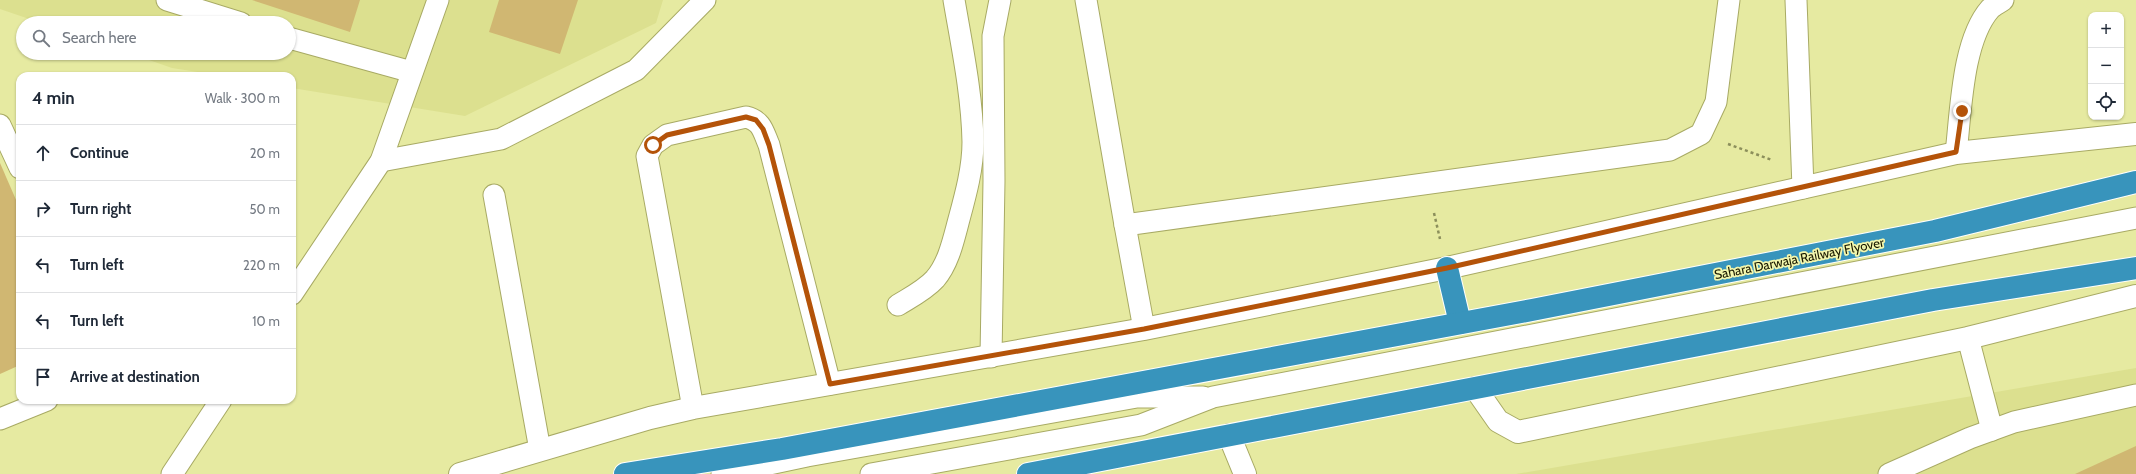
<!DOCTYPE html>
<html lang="en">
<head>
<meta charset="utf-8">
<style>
	body { margin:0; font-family:Cabin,sans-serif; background:#f6f6f7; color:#1f2937 }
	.controls { position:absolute; right:12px; top:12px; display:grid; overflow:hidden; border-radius:8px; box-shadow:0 1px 3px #0004 }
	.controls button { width:36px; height:36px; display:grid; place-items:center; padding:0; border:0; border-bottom:1px solid #e0e1e3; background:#fff; color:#1f2937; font:20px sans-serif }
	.stop { position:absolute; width:12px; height:12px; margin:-9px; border:3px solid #b45309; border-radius:50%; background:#fff }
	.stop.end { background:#b45309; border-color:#fff; box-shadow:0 1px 4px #0008 }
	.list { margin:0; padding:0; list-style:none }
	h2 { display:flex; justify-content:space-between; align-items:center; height:52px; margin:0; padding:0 16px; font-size:17px }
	h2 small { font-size:13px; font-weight:400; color:#747a83 }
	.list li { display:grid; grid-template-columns:26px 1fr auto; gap:12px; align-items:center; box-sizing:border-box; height:56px; padding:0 16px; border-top:1px solid #e0e1e3 }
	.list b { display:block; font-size:15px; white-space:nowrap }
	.list em { font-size:13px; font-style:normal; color:#747a83 }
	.icon { flex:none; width:22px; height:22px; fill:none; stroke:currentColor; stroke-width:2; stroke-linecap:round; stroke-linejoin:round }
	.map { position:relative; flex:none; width:2136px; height:474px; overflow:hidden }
	.search { position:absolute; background:#fff; box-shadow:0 1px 3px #0004; left:16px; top:16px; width:280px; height:44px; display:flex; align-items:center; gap:10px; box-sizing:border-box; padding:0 14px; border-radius:22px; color:#747a83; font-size:15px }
	.panel { position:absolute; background:#fff; box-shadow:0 1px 3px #0004; left:16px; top:72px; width:280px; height:332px; border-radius:12px }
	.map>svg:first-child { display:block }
	.built { fill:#dce08f }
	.building { fill:#d0b772 }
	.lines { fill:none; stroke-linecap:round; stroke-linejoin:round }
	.lane-casing { stroke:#a8aa64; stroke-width:23 }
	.street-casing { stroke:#a8aa64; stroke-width:24 }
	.secondary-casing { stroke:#a8aa64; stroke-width:24 }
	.highway-casing { stroke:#fff; stroke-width:24 }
	.path { stroke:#8c8f5b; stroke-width:2.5; stroke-dasharray:3 3; stroke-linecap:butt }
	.lane { stroke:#fff; stroke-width:21 }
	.street { stroke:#fff; stroke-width:22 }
	.secondary { stroke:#fff; stroke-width:22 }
	.highway { stroke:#3894bc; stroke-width:22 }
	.route { stroke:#b45309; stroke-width:5 }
	.labels { text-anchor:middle; stroke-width:3.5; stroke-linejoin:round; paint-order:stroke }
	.street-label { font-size:13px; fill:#191900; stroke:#f3f7ae }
</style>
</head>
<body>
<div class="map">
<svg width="2136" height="474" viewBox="0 0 2136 474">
	<rect width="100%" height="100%" fill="#e6eaa1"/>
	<g class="built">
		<polygon points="0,0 663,0 656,23 465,116 292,88 292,76 223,76 172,68 129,53 289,53 289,23 41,23 0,9"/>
		<polygon points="2136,368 2136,474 1516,474"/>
	</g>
	<g class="building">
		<polygon points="252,0 360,0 350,32"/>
		<polygon points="499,0 578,0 560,54 489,32"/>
		<polygon points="0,163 20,209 20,365 0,374"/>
		<polygon points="2136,446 2136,474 2075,474"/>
	</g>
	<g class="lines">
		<defs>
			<g id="lane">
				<polyline points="167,0 241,23"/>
				<polyline points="1086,0 1125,225"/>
				<polyline points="1796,0 1803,188"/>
				<polyline points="289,38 412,72"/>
				<polyline points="0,125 20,168"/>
				<path d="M1956,153C1961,112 1962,41 1990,9C1993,6 1999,3 2003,0"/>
				<polyline points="381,161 501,139 636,70 705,0"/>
				<polyline points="494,195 540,450"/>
				<polyline points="292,294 381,161 438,0"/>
				<path d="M898,305C911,297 925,290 935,279C948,264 953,242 958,223C965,197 973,169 973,142C972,94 962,47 954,0"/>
				<polyline points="1144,329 1125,225 1670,150 1701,134 1716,102 1729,0"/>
				<polyline points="1968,338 1992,430"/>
				<polyline points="991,357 994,181 993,36 1000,0"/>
				<path d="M693,408L647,156L653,145L667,135L746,117C762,121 763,131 769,145L830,384"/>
				<polyline points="0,419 47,400"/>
				<polyline points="172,474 221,400"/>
				<polyline points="722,474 807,456 1137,397 1203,397"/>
				<polyline points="871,474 1141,425 1213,397 2136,218"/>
				<polyline points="1889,474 1970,438 2014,422 2136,395"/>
			</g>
			<polyline id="street" points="1229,435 1245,474"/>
			<g id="secondary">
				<polyline points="1475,388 1498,421 1518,432 1968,338 2136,296"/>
				<polyline points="460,474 650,418 693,408 1144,329 1447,268 1956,153 2136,134"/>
			</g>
			<g id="highway">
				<polyline points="1447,268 1460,323"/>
				<polyline points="625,474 782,449 1532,310 1935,231 2136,182"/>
				<polyline points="1028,474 1933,300 2136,268"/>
			</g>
		</defs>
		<use href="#lane" class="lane-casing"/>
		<use href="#street" class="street-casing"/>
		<use href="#secondary" class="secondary-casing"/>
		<use href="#highway" class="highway-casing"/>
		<g class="path">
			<polyline points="1728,144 1772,160"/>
			<polyline points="1434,213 1440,239"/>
		</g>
		<use href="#lane" class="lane"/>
		<use href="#street" class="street"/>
		<use href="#secondary" class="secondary"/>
		<use href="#highway" class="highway"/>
	</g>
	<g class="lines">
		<polyline class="route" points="653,145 667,135 746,117 756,120 763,129 769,145 830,384 1144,329 1447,268 1956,152 1962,111"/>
	</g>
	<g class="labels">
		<g class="street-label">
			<text transform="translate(1799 258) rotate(-11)" y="5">Sahara Darwaja Railway Flyover</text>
		</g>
	</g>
</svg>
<div class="controls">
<button>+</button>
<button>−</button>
<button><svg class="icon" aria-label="locate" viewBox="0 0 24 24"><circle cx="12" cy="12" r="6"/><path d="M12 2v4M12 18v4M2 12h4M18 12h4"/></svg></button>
</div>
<div class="stop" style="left:653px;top:145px"></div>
<div class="stop end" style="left:1962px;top:111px"></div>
<div class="search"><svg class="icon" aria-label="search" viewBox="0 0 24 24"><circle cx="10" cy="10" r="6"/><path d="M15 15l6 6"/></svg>Search here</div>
<section class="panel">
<h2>4 min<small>Walk · 300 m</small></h2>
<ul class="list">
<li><svg class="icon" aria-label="ahead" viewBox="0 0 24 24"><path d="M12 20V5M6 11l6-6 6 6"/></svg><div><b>Continue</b></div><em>20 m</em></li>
<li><svg class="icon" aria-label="right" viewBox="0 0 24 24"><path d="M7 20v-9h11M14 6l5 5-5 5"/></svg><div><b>Turn right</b></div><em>50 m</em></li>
<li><svg class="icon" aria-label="left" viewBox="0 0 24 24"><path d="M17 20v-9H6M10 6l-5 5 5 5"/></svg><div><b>Turn left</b></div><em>220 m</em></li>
<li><svg class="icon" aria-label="left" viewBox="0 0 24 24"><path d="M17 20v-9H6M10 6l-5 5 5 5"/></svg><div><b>Turn left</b></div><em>10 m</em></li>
<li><svg class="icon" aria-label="arrive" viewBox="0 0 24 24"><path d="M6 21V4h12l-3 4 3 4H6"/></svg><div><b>Arrive at destination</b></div></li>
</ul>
</section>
</div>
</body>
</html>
